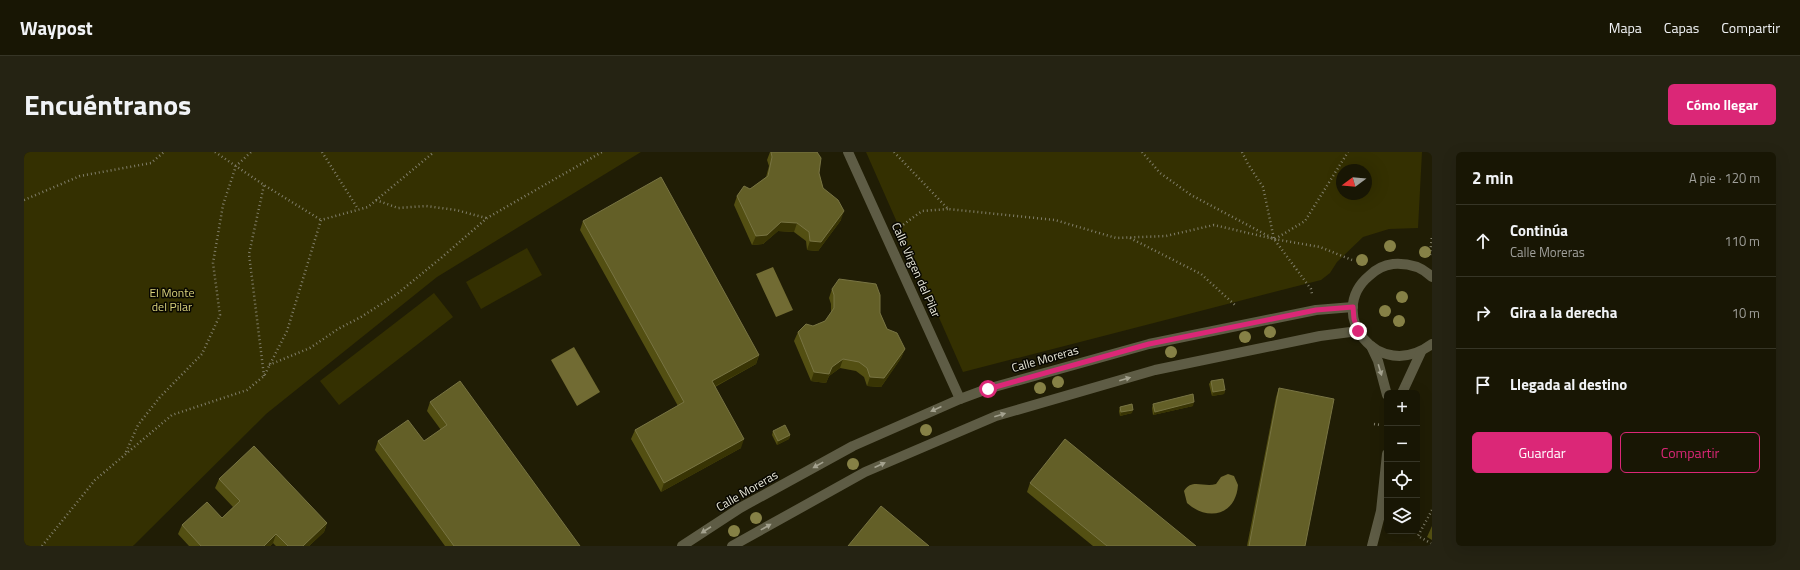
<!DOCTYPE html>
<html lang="es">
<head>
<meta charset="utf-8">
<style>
	body { margin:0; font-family:"Titillium Web",sans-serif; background:#252313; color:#f1f3f6 }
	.controls { position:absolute; right:12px; bottom:12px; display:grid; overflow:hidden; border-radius:6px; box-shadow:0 4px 16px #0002 }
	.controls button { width:36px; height:36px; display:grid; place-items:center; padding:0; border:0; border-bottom:1px solid #363526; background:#181604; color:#f1f3f6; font:20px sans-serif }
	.compass { position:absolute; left:1312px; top:12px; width:36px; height:36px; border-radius:50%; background:#181604; box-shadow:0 4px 16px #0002; rotate:254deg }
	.stop { position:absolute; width:12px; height:12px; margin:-9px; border:3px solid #db2777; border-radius:50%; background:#fff }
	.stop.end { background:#db2777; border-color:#fff; box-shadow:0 1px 4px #0008 }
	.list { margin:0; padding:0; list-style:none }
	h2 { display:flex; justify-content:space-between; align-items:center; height:52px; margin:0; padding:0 16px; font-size:17px }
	h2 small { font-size:13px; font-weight:400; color:#9f9f9a }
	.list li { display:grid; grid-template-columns:26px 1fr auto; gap:12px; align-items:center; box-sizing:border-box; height:72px; padding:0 16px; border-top:1px solid #363526 }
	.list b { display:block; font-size:15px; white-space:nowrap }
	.list p { margin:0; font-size:13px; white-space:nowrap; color:#9f9f9a }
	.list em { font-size:13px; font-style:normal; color:#9f9f9a }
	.actions { display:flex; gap:8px; padding:12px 16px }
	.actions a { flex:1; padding:9px 0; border:1px solid #db2777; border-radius:6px; text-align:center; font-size:14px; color:#db2777 }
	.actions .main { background:#db2777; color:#fff }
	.icon { flex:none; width:22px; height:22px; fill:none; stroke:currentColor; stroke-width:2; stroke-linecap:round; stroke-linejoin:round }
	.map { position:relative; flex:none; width:1408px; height:394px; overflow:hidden; border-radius:6px }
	header { display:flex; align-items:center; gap:24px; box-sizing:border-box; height:56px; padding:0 20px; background:#181604; border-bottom:1px solid #363526 }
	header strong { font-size:19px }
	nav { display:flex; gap:22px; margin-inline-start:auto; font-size:14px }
	.intro { display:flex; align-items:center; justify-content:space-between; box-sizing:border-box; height:96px; padding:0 24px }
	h1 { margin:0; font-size:28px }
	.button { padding:10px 18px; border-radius:6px; background:#db2777; color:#fff; font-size:14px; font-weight:700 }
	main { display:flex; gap:24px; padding:0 24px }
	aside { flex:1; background:#181604; border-radius:6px; box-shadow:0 4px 16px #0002 }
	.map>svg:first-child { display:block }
	.green { fill:#343001; fill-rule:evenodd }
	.water { fill:#716b33 }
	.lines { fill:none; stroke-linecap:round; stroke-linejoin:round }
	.path { stroke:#817f6b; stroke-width:2.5; stroke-dasharray:1 3; stroke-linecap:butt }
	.minor { stroke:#5e5c45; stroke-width:10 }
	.tree { fill:#868146 }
	.wall { fill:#534f12 }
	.shaded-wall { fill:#383404 }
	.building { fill:#635f27; stroke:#787443 }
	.oneway { fill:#a4a28f }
	.route { stroke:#db2777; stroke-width:5 }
	.labels { text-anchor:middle; stroke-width:3; stroke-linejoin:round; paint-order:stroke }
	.street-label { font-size:12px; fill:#e9e8d9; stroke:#080701 }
	.park-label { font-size:12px; fill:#dad27c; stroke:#080701 }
</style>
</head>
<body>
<header>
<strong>Waypost</strong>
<nav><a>Mapa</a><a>Capas</a><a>Compartir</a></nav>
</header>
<div class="intro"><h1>Encuéntranos</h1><a class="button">Cómo llegar</a></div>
<main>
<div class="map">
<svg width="1408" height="394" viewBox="0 0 1408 394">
	<rect width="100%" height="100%" fill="#201d05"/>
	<g class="green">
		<polygon points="0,0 617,0 413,125 242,262 109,394 0,394"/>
		<path d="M842,0H1398L1394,76L1365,77L1339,85L1313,110L1306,121L1297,128L939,220ZM1318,18H1342V42H1318Z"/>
		<polygon points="503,96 518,123 457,157 442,130"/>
		<polygon points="410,141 429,165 315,253 296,229"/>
	</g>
	<g class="water">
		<polygon points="749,115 769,158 752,165 732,122"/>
		<polygon points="550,195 576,240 553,254 527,208"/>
		<path d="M1204,322L1210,324L1214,333C1212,363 1184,370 1163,351L1160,339C1168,326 1180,336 1192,332L1197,325Z"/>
	</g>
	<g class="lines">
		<g class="path">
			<polyline points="191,0 240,33 297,68"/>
			<polyline points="298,0 334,57"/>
			<polyline points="870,0 924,57 1031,68 1092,86 1142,84 1190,73 1250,87 1287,137 1288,142"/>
			<polyline points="1118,0 1136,21 1167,43 1250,87 1296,95 1328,108"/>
			<polyline points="1218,0 1224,12 1239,35 1250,87"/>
			<polyline points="0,48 56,24 127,11 140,0"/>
			<polyline points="352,48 374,56 402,54 432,58 462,66"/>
			<polyline points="876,75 898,59 924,57"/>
			<polyline points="1106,86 1177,122 1211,153"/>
			<polyline points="1251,87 1281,69 1324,0"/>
			<polyline points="1406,103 1408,84"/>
			<polyline points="245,213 286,196 314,177 337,165 373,142 417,106 463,66 578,0"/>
			<polyline points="240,224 225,102 240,33"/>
			<polyline points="1350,272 1357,273"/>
			<polyline points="102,300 114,273 136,245 178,202 196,163 189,111 199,53 212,14 227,0"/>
			<polyline points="1408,358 1394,384 1408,392"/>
			<polyline points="18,394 71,328 148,263 223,238 240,224 263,179 297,68 344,55 410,0"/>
		</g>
		<g class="minor">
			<polyline points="824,0 936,247"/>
			<path d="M1408,125C1397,114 1384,111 1369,112C1360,113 1351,118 1345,124C1301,161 1354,232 1408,192"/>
			<polyline points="1347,194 1354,209 1363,243"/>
			<polyline points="1378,241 1397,200"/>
			<polyline points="658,394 716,356 829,294 936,247 963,237 1125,192 1292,158 1329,155"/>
			<polyline points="708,394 841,320 972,264 1131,218 1296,184 1334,179"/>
			<polyline points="1348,394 1357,359 1363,302"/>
		</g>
	</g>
	<g class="tree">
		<circle cx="1366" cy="94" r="6"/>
		<circle cx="1401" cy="100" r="6"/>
		<circle cx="1338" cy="108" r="6"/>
		<circle cx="1378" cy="145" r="6"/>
		<circle cx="1361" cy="159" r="6"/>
		<circle cx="1375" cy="169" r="6"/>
		<circle cx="1246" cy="180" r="6"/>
		<circle cx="1221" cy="185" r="6"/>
		<circle cx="1147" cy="200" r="6"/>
		<circle cx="1034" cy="230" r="6"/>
		<circle cx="1016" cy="236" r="6"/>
		<circle cx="902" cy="278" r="6"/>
		<circle cx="829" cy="312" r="6"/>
		<circle cx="732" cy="366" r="6"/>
		<circle cx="710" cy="379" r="6"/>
	</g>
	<g class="wall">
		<polygon points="746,0 793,0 795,21 799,36 817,68 794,99 783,98 782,89 770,80 754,79 739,92 728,93 710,53 713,44 726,37 742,25 745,14 743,8"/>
		<polygon points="559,69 735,203 732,212 691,235 717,296 637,340 607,287 611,278 654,254 556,78"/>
		<polygon points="808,137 856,161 863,177 881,197 877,206 857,235 843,234 840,225 832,219 816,216 805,224 802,231 787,229 770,189 774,180 801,169 807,161 807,152 805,146"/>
		<polygon points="1187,229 1201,238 1200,242 1188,244 1185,232"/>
		<polygon points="1255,236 1281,394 1223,394 1252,245"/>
		<polygon points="406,250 556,394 421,394 351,298 354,289 400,289 417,278 403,259"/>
		<polygon points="1129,252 1169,254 1129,263 1128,256"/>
		<polygon points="1096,255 1108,261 1096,264 1095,259"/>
		<polygon points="749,279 766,283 765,287 753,293 748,283"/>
		<polygon points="195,327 303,371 300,380 285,394 252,394 249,391 246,394 165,394 154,382 158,373 198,366 209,355 191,336"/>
		<polygon points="1006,331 1172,394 1069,394 1003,340"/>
		<polygon points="1408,374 1408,388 1403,385"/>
	</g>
	<g class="shaded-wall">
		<polygon points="820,59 817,68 794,99 783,98 786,89"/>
		<polygon points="757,70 773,71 770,80 754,79 739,92 728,93 732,84"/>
		<polygon points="881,197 877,206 857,235 843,234 846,225"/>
		<polygon points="735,203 732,212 684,238 688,229"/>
		<polygon points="819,207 816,216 805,224 802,231 787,229 790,220 808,215"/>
		<polygon points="1201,238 1200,242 1188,244 1189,240"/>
		<polygon points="1170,250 1169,254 1129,263 1131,260"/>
		<polygon points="1109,258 1108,261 1096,264 1097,260"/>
		<polygon points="766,283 765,287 753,293 754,289"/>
		<polygon points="720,287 717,296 637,340 640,331"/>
		<polygon points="303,371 300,380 285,394 279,394"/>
		<polygon points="252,382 249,391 246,394 240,394"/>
	</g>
	<g class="building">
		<polygon points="747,0 793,0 797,6 795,21 799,36 814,48 820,59 797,90 786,89 785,80 773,71 757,70 743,83 732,84 713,44 720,34 726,37 744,24 748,5"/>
		<polygon points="637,25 735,203 688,229 720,287 640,331 611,278 660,250 559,69"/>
		<polygon points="815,127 852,132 856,143 856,161 863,177 873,181 881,197 860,226 846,225 843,216 835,210 819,207 808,215 805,222 790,220 774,180 782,172 789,174 801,169 810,156 810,143 808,137"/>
		<polygon points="1199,227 1201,238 1189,240 1187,229"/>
		<polygon points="436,229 556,394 430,394 354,289 384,268 400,289 423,273 406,250"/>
		<polygon points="1255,236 1310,247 1281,394 1225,394"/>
		<polygon points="1169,242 1170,250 1131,260 1129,252"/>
		<polygon points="1108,252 1109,258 1097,260 1096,255"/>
		<polygon points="761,273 766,283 754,289 749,279"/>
		<polygon points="1041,287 1172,394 1083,394 1006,331"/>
		<polygon points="230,294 303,371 279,394 264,394 252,382 240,394 177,394 158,373 183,350 198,366 216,349 195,327"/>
		<polygon points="857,354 905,394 824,394"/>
	</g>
	<defs><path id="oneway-solid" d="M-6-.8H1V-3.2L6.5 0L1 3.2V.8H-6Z"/></defs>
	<g class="oneway">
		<use href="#oneway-solid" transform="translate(1356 218) rotate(73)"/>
		<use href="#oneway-solid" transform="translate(1101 227) rotate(-16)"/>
		<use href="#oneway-solid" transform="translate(912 257) rotate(156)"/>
		<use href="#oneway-solid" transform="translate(976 263) rotate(-17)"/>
		<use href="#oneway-solid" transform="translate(794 313) rotate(151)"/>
		<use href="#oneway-solid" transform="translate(856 313) rotate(-24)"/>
		<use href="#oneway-solid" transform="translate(742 375) rotate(-29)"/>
		<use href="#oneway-solid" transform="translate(682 378) rotate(147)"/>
	</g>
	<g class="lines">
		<polyline class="route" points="964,237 1125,192 1292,158 1329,155 1330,167 1334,179"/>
	</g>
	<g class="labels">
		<g class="street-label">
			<text transform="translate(892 118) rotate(66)" y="4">Calle Virgen del Pilar</text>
			<text transform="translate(1021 207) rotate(-16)" y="4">Calle Moreras</text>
			<text transform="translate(723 339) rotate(-30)" y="4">Calle Moreras</text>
		</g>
		<g class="park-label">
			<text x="148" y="145">El Monte<tspan x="148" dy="14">del Pilar</tspan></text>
		</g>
	</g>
</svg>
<div class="controls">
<button>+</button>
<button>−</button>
<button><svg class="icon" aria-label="locate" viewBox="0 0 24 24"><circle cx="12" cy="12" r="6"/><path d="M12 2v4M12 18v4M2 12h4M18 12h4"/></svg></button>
<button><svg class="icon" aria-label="layers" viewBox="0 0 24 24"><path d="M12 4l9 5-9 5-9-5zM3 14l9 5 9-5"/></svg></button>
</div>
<svg class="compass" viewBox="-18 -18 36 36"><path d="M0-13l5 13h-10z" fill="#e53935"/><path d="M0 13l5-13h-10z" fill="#9f9f9a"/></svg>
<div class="stop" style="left:964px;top:237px"></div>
<div class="stop end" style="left:1334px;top:179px"></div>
</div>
<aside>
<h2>2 min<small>A pie · 120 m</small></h2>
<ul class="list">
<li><svg class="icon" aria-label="ahead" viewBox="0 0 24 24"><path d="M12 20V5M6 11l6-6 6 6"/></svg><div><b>Continúa</b><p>Calle Moreras</p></div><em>110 m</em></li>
<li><svg class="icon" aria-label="right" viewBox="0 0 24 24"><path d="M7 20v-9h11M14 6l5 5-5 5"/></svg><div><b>Gira a la derecha</b></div><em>10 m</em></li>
<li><svg class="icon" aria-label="arrive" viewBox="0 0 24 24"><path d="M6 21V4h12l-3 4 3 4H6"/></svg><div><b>Llegada al destino</b></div></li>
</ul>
<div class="actions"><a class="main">Guardar</a><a>Compartir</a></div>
</aside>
</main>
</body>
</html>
